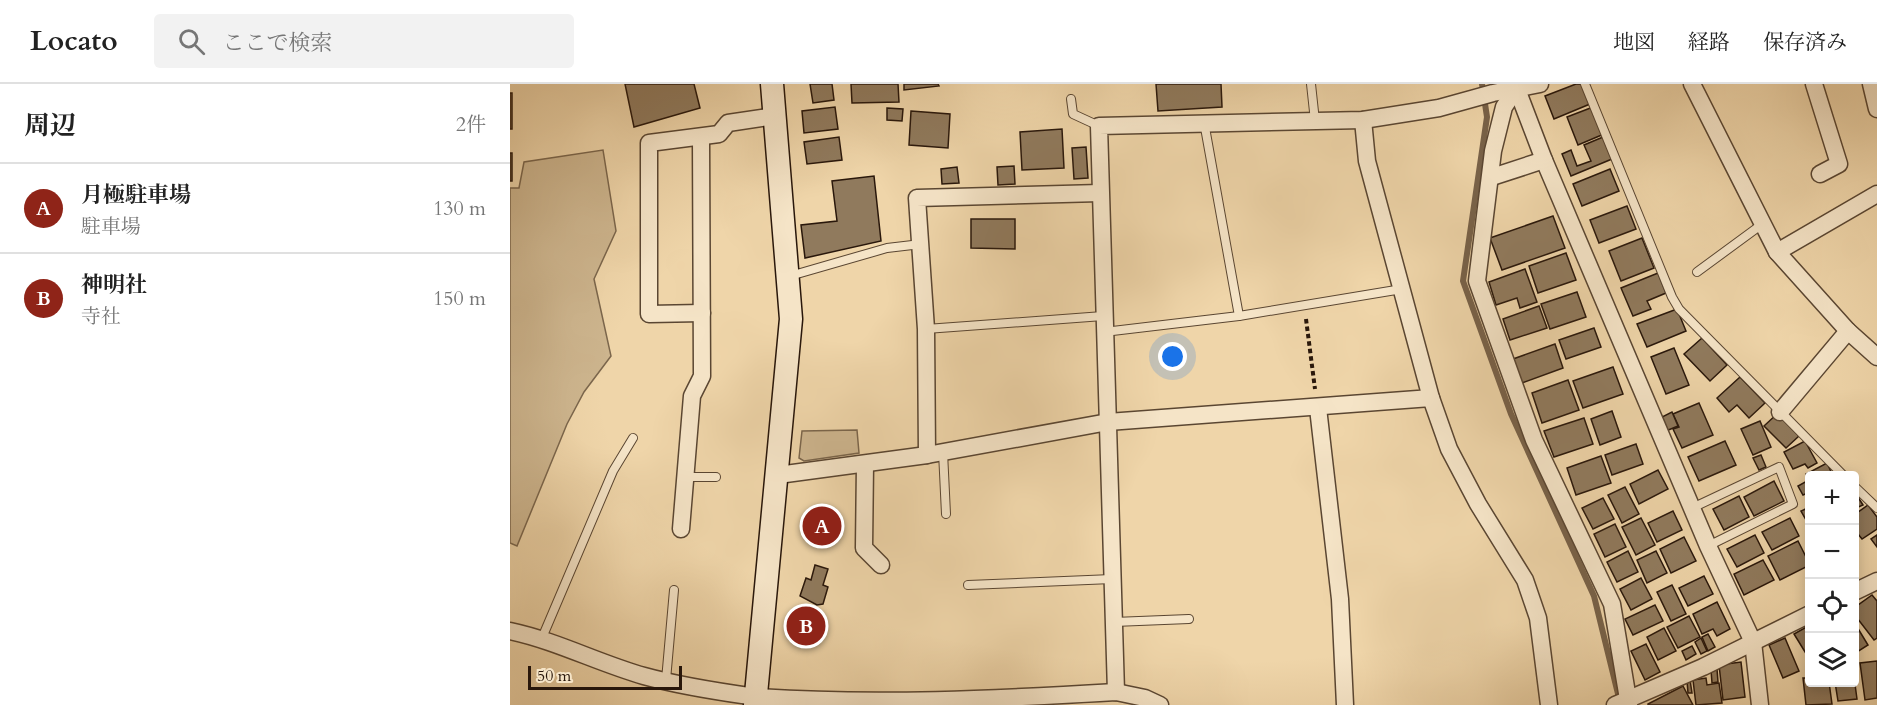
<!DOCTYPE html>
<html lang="ja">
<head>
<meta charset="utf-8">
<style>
	body { margin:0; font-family:Cardo,"Noto Serif JP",serif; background:#f2f2f2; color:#222 }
	.controls { position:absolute; right:18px; bottom:18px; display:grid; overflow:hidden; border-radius:6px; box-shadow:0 3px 15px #0003 }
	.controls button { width:54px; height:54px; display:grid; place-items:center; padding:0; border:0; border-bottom:2px solid #e0e0e0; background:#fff; color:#222; font:30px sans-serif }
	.scale { position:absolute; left:18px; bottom:15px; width:154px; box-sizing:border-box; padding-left:6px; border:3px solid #29170b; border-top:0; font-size:16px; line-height:21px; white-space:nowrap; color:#29170b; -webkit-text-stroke:4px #f5e4c7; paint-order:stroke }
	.you { position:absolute; left:663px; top:273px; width:21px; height:21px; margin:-15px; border:4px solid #fff; border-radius:50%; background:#1a73e8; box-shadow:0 0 0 9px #1a73e833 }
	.badge { display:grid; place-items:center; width:39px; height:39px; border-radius:50%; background:#8f2418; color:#fff; font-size:20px; font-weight:700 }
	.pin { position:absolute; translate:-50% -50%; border:3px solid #fff; box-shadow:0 2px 6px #0006 }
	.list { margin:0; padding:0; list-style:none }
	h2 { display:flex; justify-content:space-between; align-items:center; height:78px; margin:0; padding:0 24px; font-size:26px }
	h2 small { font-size:20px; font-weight:400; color:#767676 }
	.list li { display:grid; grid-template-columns:39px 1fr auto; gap:18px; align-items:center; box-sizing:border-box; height:90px; padding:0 24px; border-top:2px solid #e0e0e0 }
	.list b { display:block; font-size:22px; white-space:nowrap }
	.list p { margin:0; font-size:20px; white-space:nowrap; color:#767676 }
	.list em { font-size:20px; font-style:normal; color:#767676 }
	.icon { flex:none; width:33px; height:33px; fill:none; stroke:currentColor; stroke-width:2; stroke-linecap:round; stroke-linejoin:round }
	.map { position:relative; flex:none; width:1367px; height:621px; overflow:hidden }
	header { display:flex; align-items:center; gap:36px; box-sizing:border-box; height:84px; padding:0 30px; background:#fff; border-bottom:2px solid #e0e0e0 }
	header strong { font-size:28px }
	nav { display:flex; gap:33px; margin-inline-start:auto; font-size:21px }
	.search { width:420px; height:54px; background:#f2f2f2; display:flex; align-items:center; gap:15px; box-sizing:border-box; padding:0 21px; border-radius:6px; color:#767676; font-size:22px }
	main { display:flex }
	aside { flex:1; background:#fff }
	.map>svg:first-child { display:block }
	.green { fill:#cdb58e; stroke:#7b664c; stroke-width:1.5 }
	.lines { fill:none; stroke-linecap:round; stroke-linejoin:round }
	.stream { stroke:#786249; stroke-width:6 }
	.building { fill:#907a5d; stroke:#29170b; stroke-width:1.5 }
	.lane-casing { stroke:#5a4632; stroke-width:10 }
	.street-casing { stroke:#5a4632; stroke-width:19 }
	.secondary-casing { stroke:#29170b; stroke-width:25 }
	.path { stroke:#29170b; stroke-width:4; stroke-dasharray:4.5 3; stroke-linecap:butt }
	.lane { stroke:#f5e4c7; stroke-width:8 }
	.street { stroke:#f5e4c7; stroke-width:16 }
	.secondary { stroke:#f5e4c7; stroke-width:22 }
</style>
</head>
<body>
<header>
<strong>Locato</strong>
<div class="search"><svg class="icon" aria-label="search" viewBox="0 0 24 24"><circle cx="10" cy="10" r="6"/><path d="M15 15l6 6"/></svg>ここで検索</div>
<nav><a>地図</a><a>経路</a><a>保存済み</a></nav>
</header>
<main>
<aside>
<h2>周辺<small>2件</small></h2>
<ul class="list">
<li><span class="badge">A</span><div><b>月極駐車場</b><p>駐車場</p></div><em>130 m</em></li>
<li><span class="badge">B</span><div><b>神明社</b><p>寺社</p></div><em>150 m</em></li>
</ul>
</aside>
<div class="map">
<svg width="1367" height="621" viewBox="0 0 1367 621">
	<rect width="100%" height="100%" fill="#efd5a9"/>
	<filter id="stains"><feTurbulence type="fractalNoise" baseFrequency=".00333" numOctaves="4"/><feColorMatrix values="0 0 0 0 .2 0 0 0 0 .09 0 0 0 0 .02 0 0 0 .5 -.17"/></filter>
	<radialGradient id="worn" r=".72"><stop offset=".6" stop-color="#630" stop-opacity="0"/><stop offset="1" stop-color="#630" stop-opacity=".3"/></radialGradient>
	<g class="green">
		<polygon points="93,66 106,147 84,195 101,272 74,308 57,340 7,462 0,459 0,104 9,104 14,78"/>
		<polygon points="347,346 349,369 294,377 289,374 292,347"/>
	</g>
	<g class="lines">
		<polyline class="stream" points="972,0 977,33 953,197 1001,330 1084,512 1110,618"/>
	</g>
	<g class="building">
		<polygon points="115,0 184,0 190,24 124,43"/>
		<polygon points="300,0 322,0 324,16 303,19"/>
		<polygon points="341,0 388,0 389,18 342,19"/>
		<polygon points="394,0 428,0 429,2 394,6"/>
		<polygon points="646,0 711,0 712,23 648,27"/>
		<polygon points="1066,0 1072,0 1080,20 1044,35 1035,12"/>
		<rect x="0" y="9" width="2" height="36"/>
		<polygon points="325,23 328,45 294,49 292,27"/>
		<polygon points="1083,23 1094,50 1068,61 1057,33"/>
		<polygon points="377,24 393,25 392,37 377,36"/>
		<polygon points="401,27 440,30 438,64 399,61"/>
		<polygon points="552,45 554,84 512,86 510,48"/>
		<polygon points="329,53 332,76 297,80 294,58"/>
		<polygon points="1093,53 1102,75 1061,92 1052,70 1061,66 1067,82 1081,77 1074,61"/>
		<polygon points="576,63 578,94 564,95 562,64"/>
		<rect x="0" y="69" width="2" height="28"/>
		<polygon points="504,82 505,100 488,101 487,83"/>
		<polygon points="447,83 449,99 432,100 431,85"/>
		<polygon points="1100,85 1109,107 1072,122 1063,100"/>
		<polygon points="364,92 371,157 295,174 291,141 327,137 322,97"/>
		<polygon points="1117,122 1126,145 1089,159 1080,136"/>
		<polygon points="1043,132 1055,164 992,186 980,154"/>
		<polygon points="461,135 505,135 505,165 461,164"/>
		<polygon points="1132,154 1144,184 1111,197 1099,167"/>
		<polygon points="1056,169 1066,196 1028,209 1019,182"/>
		<polygon points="1015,185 1027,218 1010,224 1007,214 986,221 979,198"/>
		<polygon points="1148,189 1156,209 1137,217 1141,225 1123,232 1111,204"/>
		<polygon points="1067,208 1076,233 1040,245 1031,220"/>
		<polygon points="1029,222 1037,244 1000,256 993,235"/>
		<polygon points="1167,225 1176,247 1137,263 1127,240"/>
		<polygon points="1084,244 1091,263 1056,275 1049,256"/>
		<polygon points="1192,254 1217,281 1200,297 1174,270"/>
		<polygon points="1045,260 1053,284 1012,299 1003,275"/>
		<polygon points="1164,264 1179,301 1156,310 1141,273"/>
		<polygon points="1103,283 1113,310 1073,324 1063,297"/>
		<polygon points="1230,293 1255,319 1239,334 1227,321 1219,328 1207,314"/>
		<polygon points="1058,296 1069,326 1032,339 1022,309"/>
		<polygon points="1189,319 1203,351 1172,364 1163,345 1169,343 1163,330"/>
		<polygon points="1102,327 1111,353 1090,361 1081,335"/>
		<polygon points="1162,328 1168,342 1156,347 1150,334"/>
		<polygon points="1268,329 1289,352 1276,364 1254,342"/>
		<polygon points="1074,334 1083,360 1044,373 1034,347"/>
		<polygon points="1250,337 1261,363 1243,371 1231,345"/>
		<polygon points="1215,357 1226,381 1189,397 1178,373"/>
		<polygon points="1295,357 1307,379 1298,384 1295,380 1283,385 1274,368"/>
		<polygon points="1126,360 1133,380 1102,391 1095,371"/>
		<polygon points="1251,371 1256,383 1249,386 1243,374"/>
		<polygon points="1091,372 1101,399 1066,411 1057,384"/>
		<polygon points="1317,379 1323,392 1300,392 1300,408 1293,411 1288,402 1299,396 1296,390"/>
		<polygon points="1148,386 1158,405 1129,420 1120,400"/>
		<polygon points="1264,397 1274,417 1244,432 1234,413"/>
		<polygon points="1115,403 1129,430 1112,439 1098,411"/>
		<polygon points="1344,407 1353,421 1344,425"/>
		<polygon points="1229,412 1239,433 1214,446 1203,425"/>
		<polygon points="1093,414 1104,435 1083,445 1072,424"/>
		<polygon points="1358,421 1367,433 1367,445 1352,455 1344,445 1344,431"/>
		<polygon points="1300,423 1300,443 1291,427"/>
		<polygon points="1163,427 1172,446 1147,458 1138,439"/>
		<polygon points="1131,434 1145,461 1126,471 1112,443"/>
		<polygon points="1280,434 1289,452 1262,466 1252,448"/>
		<polygon points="1105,440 1116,463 1095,473 1084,450"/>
		<polygon points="1245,451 1254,469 1227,483 1217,465"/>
		<polygon points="1367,451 1367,463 1361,455"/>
		<polygon points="1174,453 1186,477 1161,489 1150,465"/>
		<polygon points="1288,457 1300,481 1270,496 1258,472"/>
		<polygon points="1118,467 1128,488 1107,498 1097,478"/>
		<polygon points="1146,467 1157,489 1137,499 1127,476"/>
		<polygon points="1253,476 1264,496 1234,511 1224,490"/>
		<polygon points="305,481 318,485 313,501 318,503 313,520 307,521 290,512 296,494 301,496"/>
		<polygon points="1194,492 1203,510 1178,522 1169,504"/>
		<polygon points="1131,494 1142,515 1121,526 1110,505"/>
		<polygon points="1162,501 1176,530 1161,537 1147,508"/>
		<polygon points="1362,511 1367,517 1367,554 1364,556 1344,530 1344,524"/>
		<polygon points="1207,518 1220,545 1207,552 1203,545 1192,550 1183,530"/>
		<polygon points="1145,521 1153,537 1123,551 1115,535"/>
		<polygon points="1179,532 1190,553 1168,564 1157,543"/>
		<polygon points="1344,538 1358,561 1344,570"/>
		<polygon points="1300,541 1300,576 1284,550"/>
		<polygon points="1154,544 1166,567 1148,576 1137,553"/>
		<polygon points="1198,550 1205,563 1198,567 1192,553"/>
		<polygon points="1191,554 1197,567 1191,570 1185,558"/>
		<polygon points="1275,554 1289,587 1273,594 1259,561"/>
		<polygon points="1136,560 1150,588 1135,596 1121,567"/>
		<polygon points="1182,562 1186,570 1176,576 1172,567"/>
		<polygon points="1367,577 1367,614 1355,616 1350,579"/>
		<polygon points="1231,578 1235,613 1213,616 1209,581"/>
		<polygon points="1207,585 1208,598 1202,599 1201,586"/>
		<polygon points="1344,593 1347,615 1328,617 1325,598 1344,598"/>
		<polygon points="1196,594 1197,601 1209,599 1212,619 1186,621 1183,596"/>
		<polygon points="1293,594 1300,594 1300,598 1319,598 1322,620 1296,621"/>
		<polygon points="1180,596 1182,609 1178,609 1177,597"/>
		<polygon points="1173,602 1183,621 1138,621 1138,620"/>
	</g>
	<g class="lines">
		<defs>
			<g id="lane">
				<polyline points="801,0 805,37"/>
				<polyline points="1075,0 1162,213 1169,225 1334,392"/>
				<polyline points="561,15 563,30 589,42"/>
				<polyline points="694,38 729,232"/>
				<polyline points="1187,188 1251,141"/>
				<polyline points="280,192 377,164 411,160"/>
				<polyline points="416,245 593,232"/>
				<polyline points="594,248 729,232 892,205"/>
				<polyline points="433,368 436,430"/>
				<polyline points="176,393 206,393"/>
				<polyline points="1344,402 1367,424"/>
				<polyline points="1182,424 1269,383 1283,420 1198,462"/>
				<polyline points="458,501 602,495"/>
				<polyline points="604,538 679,535"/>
				<polyline points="32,554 103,387 123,354"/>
				<polyline points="156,596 164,506"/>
			</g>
			<g id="street">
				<polyline points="1005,0 1034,76 1198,462 1243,558 1250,621"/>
				<polyline points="1182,0 1267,168 1338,247 1367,273"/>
				<polyline points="1304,0 1329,80 1310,90"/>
				<polyline points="1361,0 1367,25"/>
				<polyline points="1006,5 994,23 983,67 967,197 1024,356 1102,520 1119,621"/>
				<polyline points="982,93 1034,76"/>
				<polyline points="1267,168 1367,110"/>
				<polyline points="192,229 139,230 139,59 209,50 218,39 265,32"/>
				<polyline points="921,314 939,365 968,420 1015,496 1028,534 1039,621"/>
				<polyline points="808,324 830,515 835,621"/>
				<polyline points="1270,328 1338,247"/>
				<polyline points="417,371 416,245 407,114 590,109"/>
				<polyline points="355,380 354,464 371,481"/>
				<polyline points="268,391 417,371 598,338 921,314 857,77 853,36"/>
				<polyline points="171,445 182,312 192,292 191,54"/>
				<polyline points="1344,508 1367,497"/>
				<path d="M0,547C47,557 88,579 134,592C170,602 210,608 246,613C365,621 487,615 606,608L635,614L650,621"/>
				<polyline points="606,608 589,42 853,36 929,24 983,9 1030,0"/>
				<polyline points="1105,621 1193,583 1300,530"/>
			</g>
			<polyline id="secondary" points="245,621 281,235 262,0"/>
		</defs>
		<use href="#lane" class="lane-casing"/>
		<use href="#street" class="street-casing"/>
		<use href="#secondary" class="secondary-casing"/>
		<polyline class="path" points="796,235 805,305"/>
		<use href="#lane" class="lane"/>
		<use href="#street" class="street"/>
		<use href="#secondary" class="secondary"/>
	</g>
	<rect width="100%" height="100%" filter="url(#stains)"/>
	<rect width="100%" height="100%" fill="url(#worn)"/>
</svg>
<div class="controls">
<button>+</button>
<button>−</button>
<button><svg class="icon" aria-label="locate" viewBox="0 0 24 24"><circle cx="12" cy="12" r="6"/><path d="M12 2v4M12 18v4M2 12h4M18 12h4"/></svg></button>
<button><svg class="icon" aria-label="layers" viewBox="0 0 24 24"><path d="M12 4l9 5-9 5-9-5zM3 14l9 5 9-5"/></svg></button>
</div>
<div class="scale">50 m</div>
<div class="you"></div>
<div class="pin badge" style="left:312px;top:442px">A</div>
<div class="pin badge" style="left:296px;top:542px">B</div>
</div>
</main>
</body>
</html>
